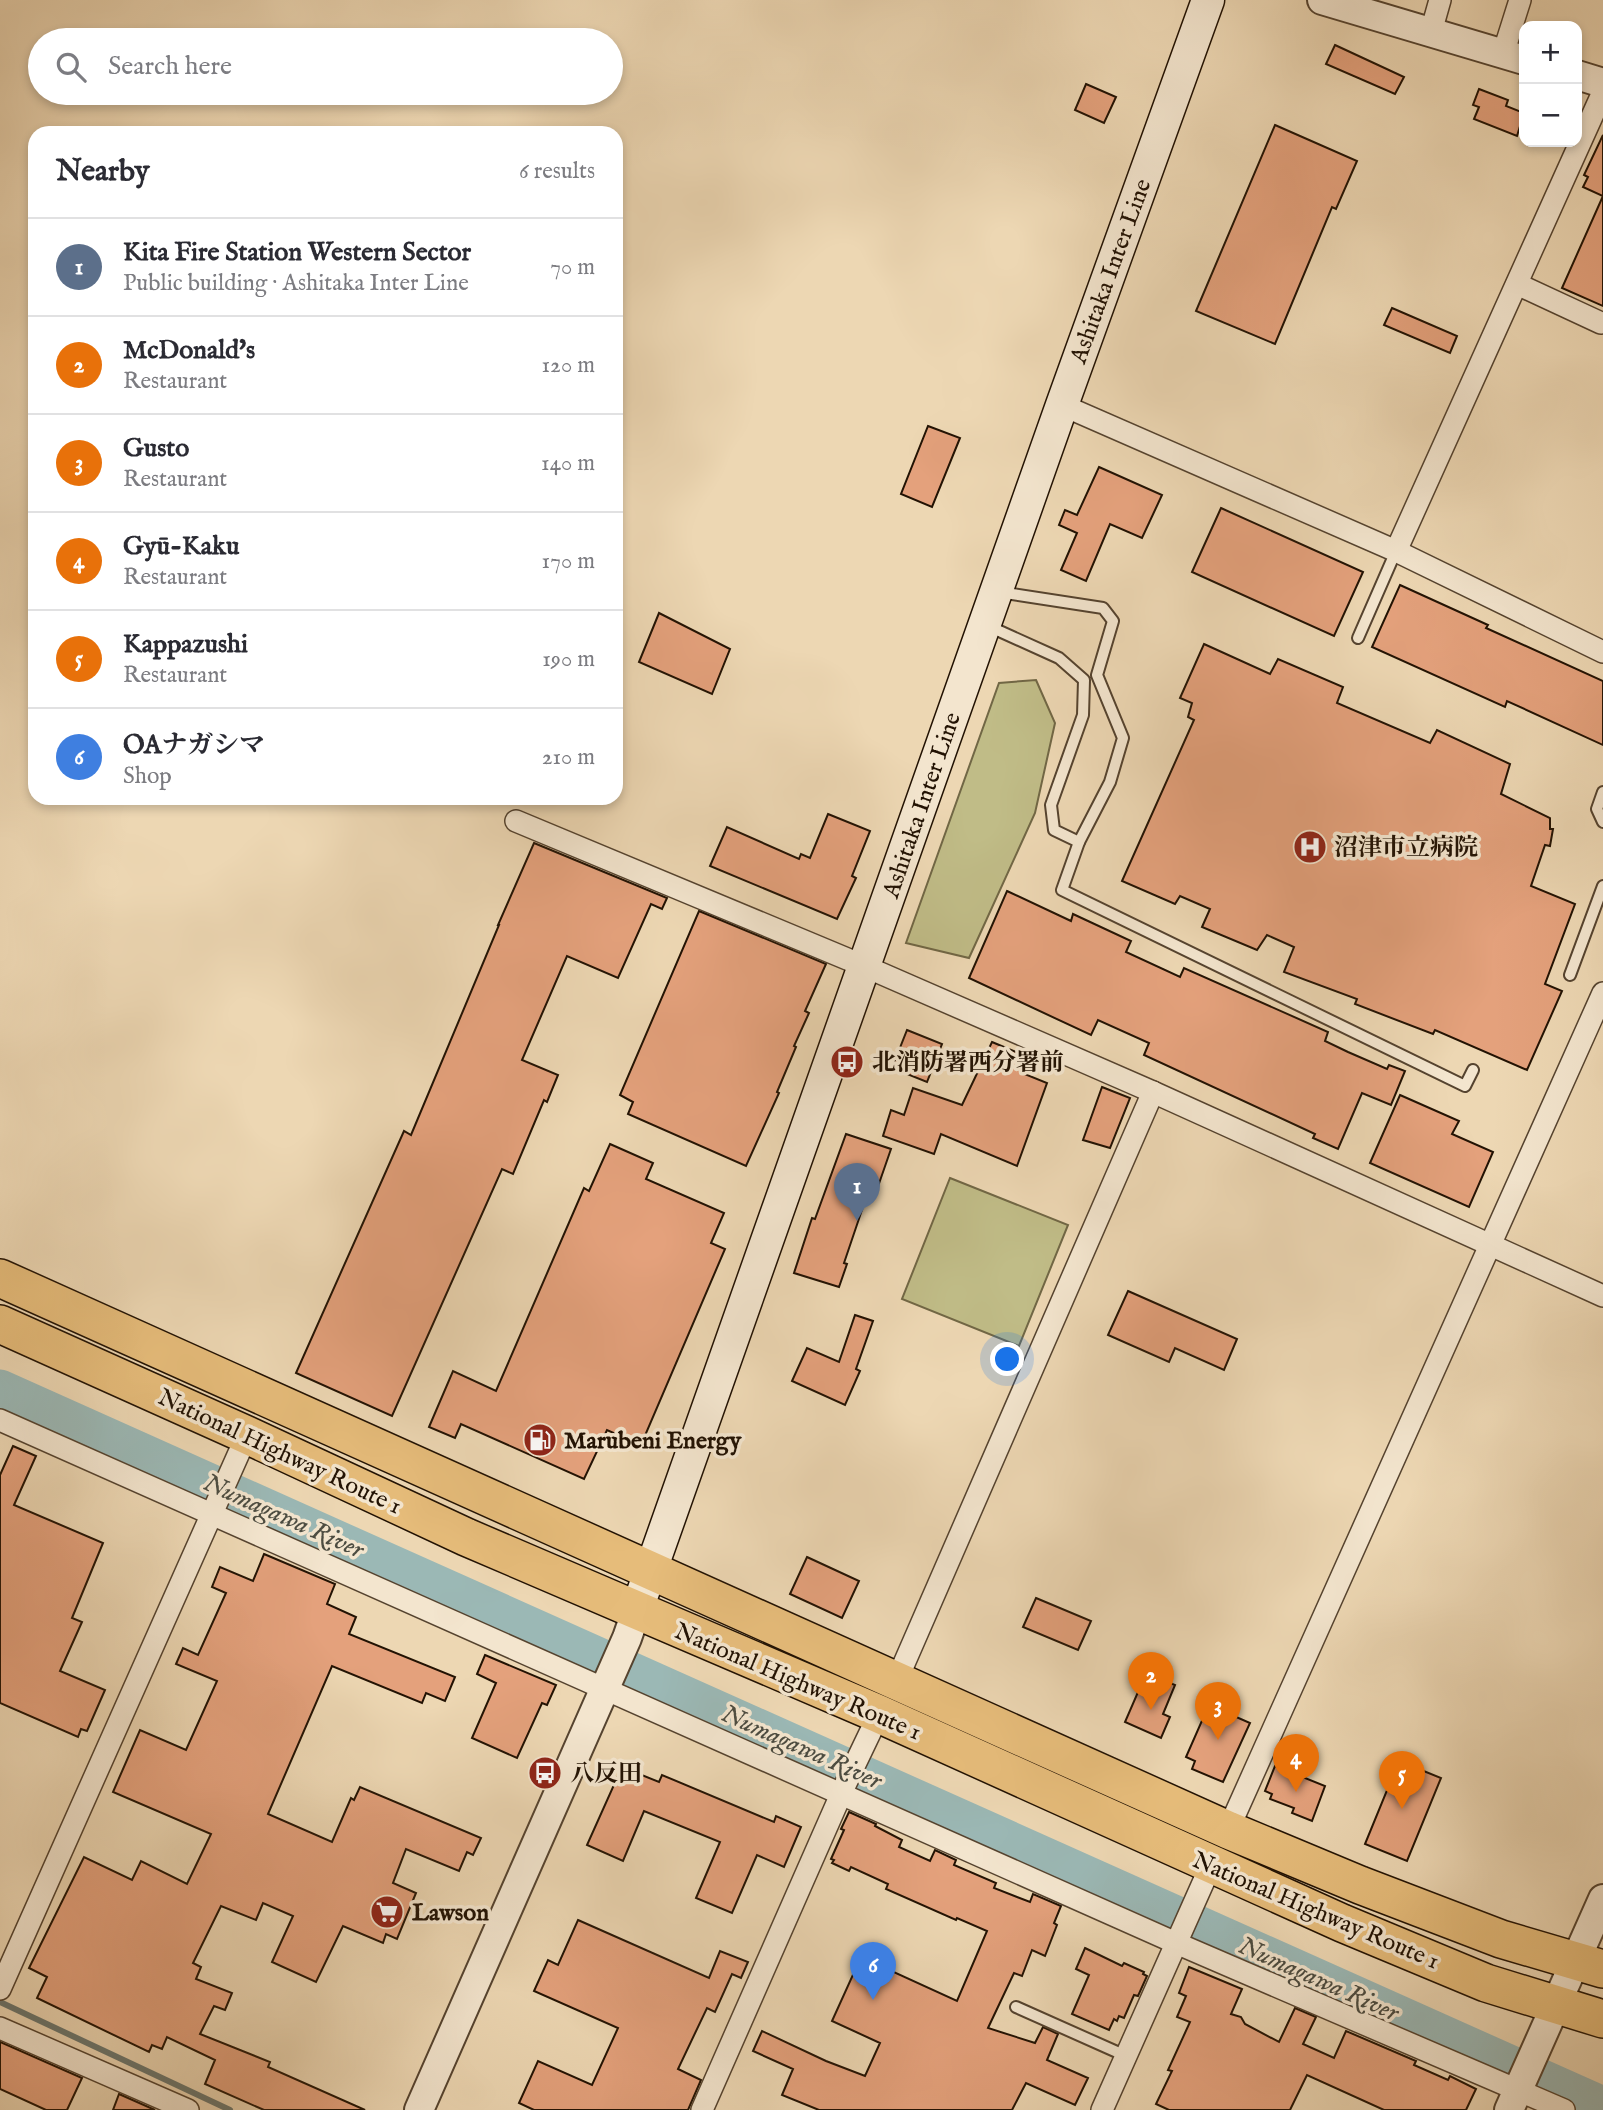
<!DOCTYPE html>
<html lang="en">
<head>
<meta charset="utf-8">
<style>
	body { margin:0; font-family:"IM FELL English","Noto Serif JP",serif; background:#f2f2f3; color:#2b2b33 }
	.controls { position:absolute; right:21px; top:21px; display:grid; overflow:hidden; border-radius:14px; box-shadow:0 4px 10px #0003 }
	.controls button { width:63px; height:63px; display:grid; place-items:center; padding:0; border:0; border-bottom:2px solid #e1e1e2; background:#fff; color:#2b2b33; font:35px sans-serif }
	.you { position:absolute; left:1008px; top:1360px; width:24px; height:24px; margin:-18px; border:5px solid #fff; border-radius:50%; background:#1a73e8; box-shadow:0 0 0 10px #1a73e833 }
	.badge { display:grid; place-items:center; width:46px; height:46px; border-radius:50%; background:#2563eb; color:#fff; font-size:23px; font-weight:700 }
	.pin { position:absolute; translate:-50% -58px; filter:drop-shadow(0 2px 4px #0008) }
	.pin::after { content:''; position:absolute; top:37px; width:24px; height:21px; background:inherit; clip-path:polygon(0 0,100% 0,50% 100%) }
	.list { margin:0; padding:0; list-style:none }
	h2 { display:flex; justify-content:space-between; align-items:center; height:91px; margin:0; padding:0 28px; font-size:30px }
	h2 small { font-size:23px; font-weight:400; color:#7c7c81 }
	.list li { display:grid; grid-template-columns:46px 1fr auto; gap:21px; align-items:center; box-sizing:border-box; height:98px; padding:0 28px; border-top:2px solid #e1e1e2 }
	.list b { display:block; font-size:26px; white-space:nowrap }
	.list p { margin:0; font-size:23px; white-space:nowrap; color:#7c7c81 }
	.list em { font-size:23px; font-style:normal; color:#7c7c81 }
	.icon { flex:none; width:38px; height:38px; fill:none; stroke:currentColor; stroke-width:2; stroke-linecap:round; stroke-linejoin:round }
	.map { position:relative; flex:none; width:1603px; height:2110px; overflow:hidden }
	.search { position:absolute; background:#fff; box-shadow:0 4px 10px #0003; left:28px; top:28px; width:595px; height:77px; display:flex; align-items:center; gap:18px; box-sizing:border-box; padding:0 24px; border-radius:38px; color:#7c7c81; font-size:26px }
	.panel { position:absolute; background:#fff; box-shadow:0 4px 10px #0003; left:28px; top:126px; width:595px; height:679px; border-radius:21px }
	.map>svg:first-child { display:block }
	.green { fill:#c0bc87; stroke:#716745; stroke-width:2 }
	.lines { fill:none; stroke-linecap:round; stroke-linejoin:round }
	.stream { stroke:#6b766e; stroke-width:6 }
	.river { stroke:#9bb8b5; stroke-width:37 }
	.building { fill:#e4a17c; stroke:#221203; stroke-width:2 }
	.service-casing { stroke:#55432f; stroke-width:14 }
	.minor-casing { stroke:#55432f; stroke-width:24 }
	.tertiary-casing { stroke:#55432f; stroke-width:32 }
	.secondary-casing { stroke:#221203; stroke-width:35 }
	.trunk-casing { stroke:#221203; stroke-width:40 }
	.service { stroke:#f3e5ce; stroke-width:10 }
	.minor { stroke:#f3e5ce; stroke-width:21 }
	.tertiary { stroke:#f3e5ce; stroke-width:28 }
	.secondary { stroke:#f3e5ce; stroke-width:32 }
	.trunk { stroke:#e6bc7a; stroke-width:37 }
	.labels { text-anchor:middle; stroke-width:7; stroke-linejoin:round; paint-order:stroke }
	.street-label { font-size:24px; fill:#221203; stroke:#f3e5ce }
	.poi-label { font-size:24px; font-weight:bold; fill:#221203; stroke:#f3e5ce; text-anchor:start }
	.water-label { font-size:26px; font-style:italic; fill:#4c4c41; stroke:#f3e5ce }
</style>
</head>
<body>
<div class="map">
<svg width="1603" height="2110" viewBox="0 0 1603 2110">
	<rect width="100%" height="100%" fill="#edd7b3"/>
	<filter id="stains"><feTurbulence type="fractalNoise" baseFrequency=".00286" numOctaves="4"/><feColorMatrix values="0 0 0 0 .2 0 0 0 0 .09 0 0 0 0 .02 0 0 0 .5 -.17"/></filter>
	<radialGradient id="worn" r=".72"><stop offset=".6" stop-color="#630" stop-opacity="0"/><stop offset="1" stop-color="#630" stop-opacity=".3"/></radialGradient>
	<g class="green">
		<polygon points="1036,680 1055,723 1035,813 969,958 906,943 999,683"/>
		<polygon points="950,1178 1068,1225 1019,1346 902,1299"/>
	</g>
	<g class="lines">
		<polyline class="stream" points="0,2002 230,2110"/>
		<polyline class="river" points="0,1388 1603,2105"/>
	</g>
	<g class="building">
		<polygon points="1335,45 1404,77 1395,94 1326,64"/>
		<polygon points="1086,84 1116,97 1104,123 1075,110"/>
		<polygon points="1479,89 1508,100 1506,106 1524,113 1517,136 1474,119 1479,107 1473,105"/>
		<polygon points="1275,125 1357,161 1336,209 1332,207 1275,344 1196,311"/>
		<polygon points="1603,135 1603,306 1562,288 1603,196 1583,187 1588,177 1584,175"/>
		<polygon points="1392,308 1457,336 1450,353 1384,325"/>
		<polygon points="928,426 960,438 932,507 901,494"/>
		<polygon points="1099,467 1162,495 1142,538 1110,524 1086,581 1061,570 1077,533 1059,525 1065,510 1077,515"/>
		<polygon points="1221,508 1363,572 1334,636 1192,572"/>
		<polygon points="1400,585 1488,625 1486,628 1603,681 1603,745 1507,701 1505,707 1372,647"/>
		<polygon points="659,613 730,649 712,694 639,662"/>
		<polygon points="1204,644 1270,674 1278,659 1343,687 1337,703 1430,743 1437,730 1510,764 1501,794 1550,818 1550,829 1553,829 1550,846 1545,845 1531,886 1575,904 1545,984 1562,991 1527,1070 1435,1030 1433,1034 1355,1004 1357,999 1284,972 1294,947 1267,935 1257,950 1202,927 1210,909 1180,896 1175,904 1122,881 1194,720 1188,717 1192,703 1180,698"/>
		<polygon points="828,814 870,831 852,876 856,878 837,919 710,866 727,827 799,859 801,854 810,858"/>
		<polygon points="534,843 667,898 662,909 651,904 618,978 567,956 522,1060 558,1075 547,1102 544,1100 513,1174 502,1169 392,1416 296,1373 404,1131 411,1135 499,925 498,925"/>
		<polygon points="1007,891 1071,921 1073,914 1131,941 1126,952 1180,977 1184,968 1328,1032 1325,1041 1348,1052 1387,1069 1389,1065 1405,1071 1391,1105 1362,1093 1338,1149 1313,1138 1315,1134 1144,1055 1149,1043 1098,1020 1091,1035 969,978"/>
		<polygon points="699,911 826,964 805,1011 809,1013 794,1046 796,1047 777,1092 779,1093 746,1166 628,1114 633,1102 620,1095"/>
		<polygon points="907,1030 942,1044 927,1082 892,1068"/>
		<polygon points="992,1042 1028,1057 1022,1073 1047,1083 1017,1166 941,1134 934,1154 883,1136 891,1110 904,1115 913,1088 962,1105"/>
		<polygon points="1102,1087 1130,1098 1110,1148 1083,1140"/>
		<polygon points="1400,1095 1459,1121 1452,1134 1493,1152 1469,1207 1370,1163"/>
		<polygon points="846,1134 891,1149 874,1198 867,1195 844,1263 847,1264 839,1287 794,1273 812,1218 815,1219"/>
		<polygon points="610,1144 653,1163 646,1179 724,1213 711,1243 725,1249 641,1445 607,1430 584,1479 461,1424 455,1438 429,1427 453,1371 496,1391 584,1188 589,1191"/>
		<polygon points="1128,1291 1237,1339 1224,1370 1175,1348 1169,1362 1108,1335"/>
		<polygon points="855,1315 873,1321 856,1369 860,1371 845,1405 792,1381 807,1348 839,1362"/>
		<polygon points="13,1446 36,1456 14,1505 103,1543 72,1618 82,1622 60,1671 105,1690 87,1731 81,1729 78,1737 0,1703 0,1475"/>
		<polygon points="264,1554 335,1584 327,1604 356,1617 349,1634 455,1677 445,1701 426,1693 422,1703 332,1666 268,1814 332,1842 351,1798 354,1800 360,1787 481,1838 473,1855 467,1852 459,1871 406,1849 393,1883 416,1893 397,1939 386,1934 383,1943 343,1926 316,1982 272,1962 293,1916 263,1903 256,1920 221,1906 193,1963 201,1967 196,1979 232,1993 225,2010 214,2006 200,2034 270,2062 268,2067 365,2110 264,2110 205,2084 215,2060 167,2037 162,2049 152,2045 149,2052 37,1998 47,1977 29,1968 84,1857 132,1880 141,1861 187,1884 211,1834 113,1792 140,1730 186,1750 217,1681 176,1664 183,1648 198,1655 226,1593 212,1587 220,1567 253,1581"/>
		<polygon points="807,1557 859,1581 842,1618 790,1594"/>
		<polygon points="1036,1598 1091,1621 1078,1650 1023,1627"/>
		<polygon points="485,1655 556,1685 547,1705 542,1703 517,1758 472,1738 496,1683 477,1674"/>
		<polygon points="1151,1675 1175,1685 1163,1714 1170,1717 1161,1738 1125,1722 1138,1692 1143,1694"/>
		<polygon points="1218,1709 1250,1723 1223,1782 1192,1769 1195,1761 1186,1757 1204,1716 1213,1720"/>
		<polygon points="1399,1761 1441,1778 1407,1861 1365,1844"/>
		<polygon points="1275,1766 1325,1786 1312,1821 1292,1813 1294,1808 1270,1799 1272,1794 1265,1791"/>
		<polygon points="622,1767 659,1782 662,1775 774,1822 776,1816 801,1827 784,1867 757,1855 732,1913 696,1898 720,1842 644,1811 623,1861 587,1845"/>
		<polygon points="849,1812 876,1824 875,1826 902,1840 899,1847 930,1861 935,1850 956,1860 954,1865 996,1883 994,1888 1030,1902 1033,1894 1061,1906 1054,1923 1057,1925 1045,1956 1032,1950 1022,1976 1014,1973 988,2028 1035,2043 1043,2027 1058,2034 1047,2060 1088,2078 1075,2105 1026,2083 1012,2110 819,2110 782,2095 793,2069 753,2051 762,2031 826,2061 865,2076 880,2043 832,2021 861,1957 957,2001 987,1931 957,1918 956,1920 886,1889 888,1884 851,1867 849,1871 832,1863 834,1860 831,1859 844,1830 841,1829"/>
		<polygon points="578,1920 709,1978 720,1951 748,1962 741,1978 732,1974 715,2012 707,2008 678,2069 701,2080 688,2110 534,2110 519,2103 538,2061 592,2085 618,2028 534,1991 548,1960 558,1965"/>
		<polygon points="1085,1948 1122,1966 1124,1963 1144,1972 1143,1974 1147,1976 1138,1996 1134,1995 1124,2018 1119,2016 1117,2021 1114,2019 1109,2030 1072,2014 1089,1975 1076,1969"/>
		<polygon points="1189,1967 1242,1989 1231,2014 1241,2017 1245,2024 1279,2042 1295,2008 1316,2017 1303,2044 1334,2058 1346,2031 1416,2061 1414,2065 1448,2080 1450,2076 1476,2089 1466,2110 1384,2110 1307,2075 1290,2110 1169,2110 1156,2104 1172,2071 1168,2070 1190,2022 1177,2017 1186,1996 1179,1993"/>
		<polygon points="0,2042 82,2078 67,2110 46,2110 0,2089"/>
		<polygon points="119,2094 155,2110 113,2110"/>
	</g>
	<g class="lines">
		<defs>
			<g id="service">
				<polyline points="986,625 1059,658 1084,680 1083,715 1051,805 1054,830 1079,842 1110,782 1123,738 1097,675 1113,621 1103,608 999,592"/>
				<polyline points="1358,638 1396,551"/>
				<polyline points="1603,792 1597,809 1603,822"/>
				<polyline points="1079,842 1062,890 1465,1086 1473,1070"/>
				<polyline points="1570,975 1603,886"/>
				<polyline points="1016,2007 1126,2056"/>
			</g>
			<g id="minor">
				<polyline points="1431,32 1440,0"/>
				<polyline points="1503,54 1520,0"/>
				<polyline points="1517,284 1601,323"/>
				<polyline points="1062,405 1396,551 1603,652"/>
				<polyline points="1396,551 1603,92"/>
				<polyline points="516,821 864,966 1153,1092 1603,1296"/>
				<polyline points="0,1420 1176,1943 1564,2110"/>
				<polyline points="896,1682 1153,1092"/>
				<polyline points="1228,1830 1603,993"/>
				<polyline points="0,1989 247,1435"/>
				<polyline points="0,2028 188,2110"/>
				<polyline points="702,2110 846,1783 879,1714"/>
				<polyline points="1102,2110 1211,1865"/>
			</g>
			<g id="tertiary">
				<polyline points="1322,0 1524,60"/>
				<polyline points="1577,75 1603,83"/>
				<polyline points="419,2110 627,1638 636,1612"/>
				<polyline points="1509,2110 1603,1899"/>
			</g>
			<polyline id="secondary" points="636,1612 1062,405 1208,0"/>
			<g id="trunk">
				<polyline points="0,1278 1228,1830 1360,1885 1501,1939 1603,1969"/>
				<polyline points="0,1324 247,1435 466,1537 879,1714 1342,1923 1486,1983 1603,2019"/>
			</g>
		</defs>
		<use href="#service" class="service-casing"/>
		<use href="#minor" class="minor-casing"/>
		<use href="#tertiary" class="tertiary-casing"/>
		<use href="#secondary" class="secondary-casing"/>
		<use href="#trunk" class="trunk-casing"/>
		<use href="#service" class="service"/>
		<use href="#minor" class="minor"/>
		<use href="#tertiary" class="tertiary"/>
		<use href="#secondary" class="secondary"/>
		<use href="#trunk" class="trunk"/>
	</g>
	<defs>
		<symbol id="hospital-disc" viewBox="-11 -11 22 22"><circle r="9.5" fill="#8f2418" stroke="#f3e5ce"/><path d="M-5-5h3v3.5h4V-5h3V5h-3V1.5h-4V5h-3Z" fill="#fff"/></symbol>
		<symbol id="bus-disc" viewBox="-11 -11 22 22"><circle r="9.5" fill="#8f2418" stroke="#f3e5ce"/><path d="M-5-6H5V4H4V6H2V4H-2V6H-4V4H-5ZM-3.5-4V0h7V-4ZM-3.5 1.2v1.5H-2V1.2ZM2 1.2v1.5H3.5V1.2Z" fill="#fff"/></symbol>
		<symbol id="fuel-disc" viewBox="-11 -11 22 22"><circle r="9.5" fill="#8f2418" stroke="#f3e5ce"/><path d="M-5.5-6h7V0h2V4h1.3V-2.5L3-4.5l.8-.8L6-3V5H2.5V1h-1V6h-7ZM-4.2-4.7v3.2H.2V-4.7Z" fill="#fff"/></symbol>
		<symbol id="supermarket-disc" viewBox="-11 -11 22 22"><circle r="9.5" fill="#8f2418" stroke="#f3e5ce"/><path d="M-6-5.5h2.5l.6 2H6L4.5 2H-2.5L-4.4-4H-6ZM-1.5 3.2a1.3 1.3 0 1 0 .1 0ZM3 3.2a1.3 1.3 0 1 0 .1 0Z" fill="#fff"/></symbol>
	</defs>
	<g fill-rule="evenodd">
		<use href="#hospital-disc" x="1291" y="828" width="38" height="38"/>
		<use href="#bus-disc" x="828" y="1043" width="38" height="38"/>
		<use href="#fuel-disc" x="521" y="1421" width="38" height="38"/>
		<use href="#bus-disc" x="526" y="1754" width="38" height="38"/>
		<use href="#supermarket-disc" x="368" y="1893" width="38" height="38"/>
	</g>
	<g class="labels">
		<g class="street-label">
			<text transform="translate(1110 271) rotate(-70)" y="8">Ashitaka Inter Line</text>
			<text transform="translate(921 805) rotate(-71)" y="8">Ashitaka Inter Line</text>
			<text transform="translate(280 1451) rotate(25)" y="8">National Highway Route 1</text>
			<text transform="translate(798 1681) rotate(23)" y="8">National Highway Route 1</text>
			<text transform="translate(1316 1910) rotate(23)" y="8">National Highway Route 1</text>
		</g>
		<g class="poi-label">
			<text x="1334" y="855">沼津市立病院</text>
			<text x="872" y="1070">北消防署西分署前</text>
			<text x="564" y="1448">Marubeni Energy</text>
			<text x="570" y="1781">八反田</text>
			<text x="412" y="1920">Lawson</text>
		</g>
		<g class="water-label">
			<text transform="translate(284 1515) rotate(24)" y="9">Numagawa River</text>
			<text transform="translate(802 1746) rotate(24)" y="9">Numagawa River</text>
			<text transform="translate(1319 1978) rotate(24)" y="9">Numagawa River</text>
		</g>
	</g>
	<rect width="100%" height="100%" filter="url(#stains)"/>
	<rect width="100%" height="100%" fill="url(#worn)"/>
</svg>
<div class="controls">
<button>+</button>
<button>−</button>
</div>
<div class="you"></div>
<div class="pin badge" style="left:857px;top:1221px;background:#5c6f8a">1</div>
<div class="pin badge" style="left:1151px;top:1710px;background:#e8710a">2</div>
<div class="pin badge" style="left:1218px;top:1740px;background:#e8710a">3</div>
<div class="pin badge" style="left:1296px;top:1792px;background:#e8710a">4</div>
<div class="pin badge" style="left:1402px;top:1809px;background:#e8710a">5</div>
<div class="pin badge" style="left:873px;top:2000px;background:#3f7fe0">6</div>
<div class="search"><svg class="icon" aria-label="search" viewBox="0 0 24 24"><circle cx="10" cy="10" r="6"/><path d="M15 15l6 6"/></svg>Search here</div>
<section class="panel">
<h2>Nearby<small>6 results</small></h2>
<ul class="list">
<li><span class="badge" style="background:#5c6f8a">1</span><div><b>Kita Fire Station Western Sector</b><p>Public building · Ashitaka Inter Line</p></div><em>70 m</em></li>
<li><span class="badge" style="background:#e8710a">2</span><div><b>McDonald's</b><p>Restaurant</p></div><em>120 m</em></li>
<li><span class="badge" style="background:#e8710a">3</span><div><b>Gusto</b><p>Restaurant</p></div><em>140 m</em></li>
<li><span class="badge" style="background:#e8710a">4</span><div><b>Gyū-Kaku</b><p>Restaurant</p></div><em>170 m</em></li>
<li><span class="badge" style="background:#e8710a">5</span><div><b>Kappazushi</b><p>Restaurant</p></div><em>190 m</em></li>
<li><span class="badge" style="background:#3f7fe0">6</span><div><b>OAナガシマ</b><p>Shop</p></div><em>210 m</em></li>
</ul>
</section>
</div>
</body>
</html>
